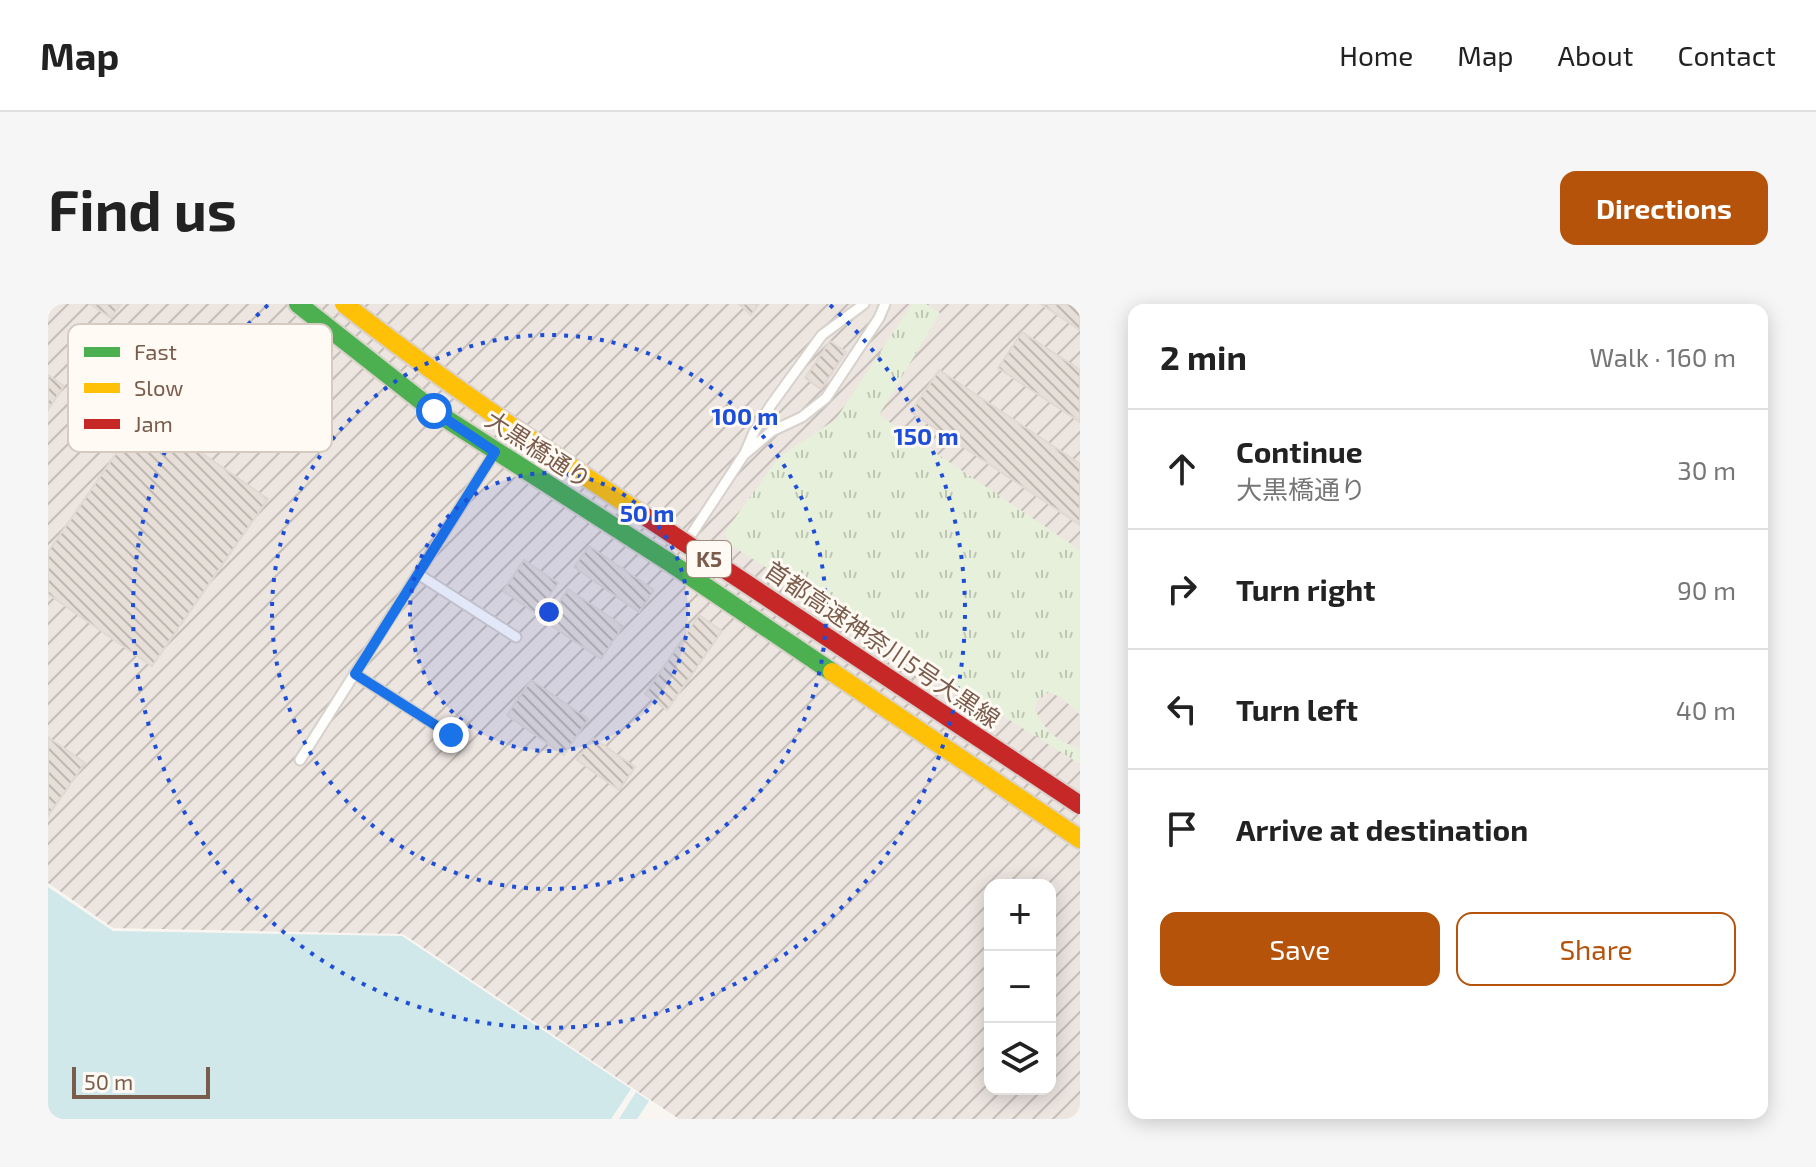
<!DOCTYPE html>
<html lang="en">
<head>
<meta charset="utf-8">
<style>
	body { margin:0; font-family:"Exo 2","Noto Sans JP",sans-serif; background:#f6f6f6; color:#222 }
	.controls { position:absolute; right:24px; bottom:24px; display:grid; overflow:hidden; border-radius:16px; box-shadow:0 4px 20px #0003 }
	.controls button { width:72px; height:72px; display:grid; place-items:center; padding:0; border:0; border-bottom:2px solid #e0e0e0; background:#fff; color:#222; font:40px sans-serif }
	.scale { position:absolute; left:24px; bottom:20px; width:138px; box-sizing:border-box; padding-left:8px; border:4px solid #7a5c4d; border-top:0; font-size:22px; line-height:28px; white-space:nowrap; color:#7a5c4d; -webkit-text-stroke:6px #fffaf3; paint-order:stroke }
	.stop { position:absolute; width:24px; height:24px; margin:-18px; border:6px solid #1a73e8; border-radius:50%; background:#fff }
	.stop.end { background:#1a73e8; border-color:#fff; box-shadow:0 2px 8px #0008 }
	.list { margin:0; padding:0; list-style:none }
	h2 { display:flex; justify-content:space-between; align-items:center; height:104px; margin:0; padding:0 32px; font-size:34px }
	h2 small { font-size:26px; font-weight:400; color:#767676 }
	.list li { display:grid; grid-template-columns:52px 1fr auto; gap:24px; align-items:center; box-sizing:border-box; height:120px; padding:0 32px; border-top:2px solid #e0e0e0 }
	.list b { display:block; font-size:30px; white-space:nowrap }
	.list p { margin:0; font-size:26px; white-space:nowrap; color:#767676 }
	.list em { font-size:26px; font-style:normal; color:#767676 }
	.actions { display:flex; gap:16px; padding:24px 32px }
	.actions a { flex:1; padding:18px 0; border:2px solid #b45309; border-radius:16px; text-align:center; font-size:28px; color:#b45309 }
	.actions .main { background:#b45309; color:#fff }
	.icon { flex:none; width:44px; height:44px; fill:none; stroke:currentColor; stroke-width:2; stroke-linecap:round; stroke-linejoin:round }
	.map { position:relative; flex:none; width:1032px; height:815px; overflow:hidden; border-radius:16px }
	header { display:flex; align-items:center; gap:48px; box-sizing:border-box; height:112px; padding:0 40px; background:#fff; border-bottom:2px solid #e0e0e0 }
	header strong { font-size:38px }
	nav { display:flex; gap:44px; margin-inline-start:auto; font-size:28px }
	.intro { display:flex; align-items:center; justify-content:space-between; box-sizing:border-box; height:192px; padding:0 48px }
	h1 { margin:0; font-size:56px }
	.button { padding:20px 36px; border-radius:16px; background:#b45309; color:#fff; font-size:28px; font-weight:700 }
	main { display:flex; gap:48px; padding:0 48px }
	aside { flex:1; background:#fff; border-radius:16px; box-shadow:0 4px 20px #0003 }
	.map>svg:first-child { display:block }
	.industrial { fill:url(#industrial-furrows); fill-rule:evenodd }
	.park { fill:url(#park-tufts) }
	.water { fill:#d0e8ea }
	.building { fill:url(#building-back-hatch); stroke:#e2d8d2; stroke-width:2 }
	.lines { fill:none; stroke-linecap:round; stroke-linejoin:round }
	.lane-casing { stroke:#d7d1cb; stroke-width:13 }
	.fast-casing { stroke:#d9d2cb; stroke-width:22 }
	.slow-casing { stroke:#d9d2cb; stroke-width:22 }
	.lane { stroke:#fefefd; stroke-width:9 }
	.fast { stroke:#4caf50; stroke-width:18 }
	.slow { stroke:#ffc107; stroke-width:18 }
	.slow-bridge-casing { stroke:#dad1cc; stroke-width:22; stroke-linecap:butt }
	.jam-bridge-casing { stroke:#dad1cc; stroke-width:22; stroke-linecap:butt }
	.slow-bridge { stroke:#ffc107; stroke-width:18 }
	.jam-bridge { stroke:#c62828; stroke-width:18 }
	.route { stroke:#1a73e8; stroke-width:10 }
	.ring { fill:none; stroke:#1d4ed8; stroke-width:4; stroke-dasharray:4 8 }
	.labels { text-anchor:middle; stroke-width:6; stroke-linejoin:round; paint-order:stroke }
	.shield { fill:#fffaf3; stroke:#a28b7f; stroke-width:2 }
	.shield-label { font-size:22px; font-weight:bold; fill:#7a5c4d }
	.street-label { font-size:24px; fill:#7a5c4d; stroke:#fffaf3 }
	.key { fill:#fffaf3; stroke:#d7cbc1; stroke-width:2 }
	.key-label { font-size:22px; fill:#7a5c4d }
	.centre { fill:#1d4ed8; stroke:#fffaf3; stroke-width:4 }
	.ring-label { font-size:24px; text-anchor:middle; font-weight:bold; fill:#1d4ed8; stroke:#fffaf3; stroke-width:6; stroke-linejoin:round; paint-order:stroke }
</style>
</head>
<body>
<header>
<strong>Map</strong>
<nav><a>Home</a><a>Map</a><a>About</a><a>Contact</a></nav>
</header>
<div class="intro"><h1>Find us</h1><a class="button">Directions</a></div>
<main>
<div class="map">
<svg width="1032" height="815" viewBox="0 0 1032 815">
	<defs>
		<pattern id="industrial-furrows" width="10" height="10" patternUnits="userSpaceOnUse" patternTransform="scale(2)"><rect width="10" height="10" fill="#ede5e0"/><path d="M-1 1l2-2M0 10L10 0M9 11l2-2" fill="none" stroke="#c5bdb8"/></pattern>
		<pattern id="park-tufts" width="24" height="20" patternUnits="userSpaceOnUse" patternTransform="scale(2)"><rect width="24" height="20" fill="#e7f0db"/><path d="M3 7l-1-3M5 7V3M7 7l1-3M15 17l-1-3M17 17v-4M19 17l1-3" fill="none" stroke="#c0c6b4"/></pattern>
		<pattern id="building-back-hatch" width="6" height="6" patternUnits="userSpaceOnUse" patternTransform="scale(2)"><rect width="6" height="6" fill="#e6ded7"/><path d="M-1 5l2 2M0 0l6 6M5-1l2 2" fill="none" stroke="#bfb7b1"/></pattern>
	</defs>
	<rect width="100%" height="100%" fill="#f9f5f0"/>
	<path class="industrial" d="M0,0H1032V815H631L355,630L65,624L0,579ZM942,581H1002V785H942Z"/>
	<path class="park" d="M864,0H878L892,9L831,111L1032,246V411L1014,394L1001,388L989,397L987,405C997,427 1008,437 1032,444V460L684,242L676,229L731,153L788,115Z"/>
	<g class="water">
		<polygon points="0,583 65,627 354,632 583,785 563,815 0,815"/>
		<polygon points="588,788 601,797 589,815 571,815"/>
	</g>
	<g class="building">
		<polygon points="42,0 73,0 63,14"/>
		<polygon points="691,0 711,0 703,11"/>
		<polygon points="993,0 1032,0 1032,26"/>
		<polygon points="974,28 1032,66 1032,118 950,64"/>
		<polygon points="782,37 798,48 773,85 757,74"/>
		<polygon points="891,66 1032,160 1032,221 863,108"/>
		<polygon points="0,71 16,82 0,106"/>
		<polygon points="96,109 220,195 104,362 0,290 0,248"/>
		<polygon points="541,242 606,286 591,308 526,263"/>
		<polygon points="476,256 510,279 489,310 455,287"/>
		<polygon points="520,285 575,322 553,355 498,318"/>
		<polygon points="651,311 674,327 619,406 597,390"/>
		<polygon points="483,376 540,415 516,451 459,411"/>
		<polygon points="0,433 37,459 0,512"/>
		<polygon points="545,434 587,463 571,486 529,456"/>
	</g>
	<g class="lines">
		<defs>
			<g id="lane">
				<polyline points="698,149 724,127 754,113 778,94 831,14 837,0"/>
				<polyline points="641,234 697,149 706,128 723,101 774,31 816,0"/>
				<polyline points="370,270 468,333"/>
				<polyline points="307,370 403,431"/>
				<polyline points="252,456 447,148"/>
			</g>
			<polyline id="fast" points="250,0 386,107 624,260 784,368"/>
			<polyline id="slow" points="784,368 1032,535"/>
		</defs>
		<use href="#lane" class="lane-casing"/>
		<use href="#fast" class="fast-casing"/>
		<use href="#slow" class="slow-casing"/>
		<use href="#lane" class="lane"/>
		<use href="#fast" class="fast"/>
		<use href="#slow" class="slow"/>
		<defs>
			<path id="slow-bridge" d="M296,0C392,75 491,142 592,209"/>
			<polyline id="jam-bridge" points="592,209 1032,501"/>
		</defs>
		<use href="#slow-bridge" class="slow-bridge-casing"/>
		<use href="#jam-bridge" class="jam-bridge-casing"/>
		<use href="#slow-bridge" class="slow-bridge"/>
		<use href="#jam-bridge" class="jam-bridge"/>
	</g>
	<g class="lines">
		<polyline class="route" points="386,107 447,148 307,370 403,431"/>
	</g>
	<circle cx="501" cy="308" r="139" fill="#1d4ed8" fill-opacity=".12"/>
	<g class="ring">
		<circle cx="501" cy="308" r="139"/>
		<circle cx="501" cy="308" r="277"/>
		<path d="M782 1A416 416 0 1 1 220 1"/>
	</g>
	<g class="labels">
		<rect class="shield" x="639" y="237" width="44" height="36" rx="6"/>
		<g class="shield-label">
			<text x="661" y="263">K5</text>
		</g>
		<g class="street-label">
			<text transform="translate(490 146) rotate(33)" y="8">大黒橋通り</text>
			<text transform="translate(834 341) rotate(34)" y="8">首都高速神奈川5号大黒線</text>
		</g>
	</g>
	<rect x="20" y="20" width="264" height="128" rx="12" class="key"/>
	<rect x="36" y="43" width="36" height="10" fill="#4caf50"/>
	<rect x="36" y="79" width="36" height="10" fill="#ffc107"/>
	<rect x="36" y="115" width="36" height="10" fill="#c62828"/>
	<g class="key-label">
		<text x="86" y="56">Fast</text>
		<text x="86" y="92">Slow</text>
		<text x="86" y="128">Jam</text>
	</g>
	<circle cx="501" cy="308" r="12" class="centre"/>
	<g class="ring-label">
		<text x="697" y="121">100 m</text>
		<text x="878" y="141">150 m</text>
		<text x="599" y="218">50 m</text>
	</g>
</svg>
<div class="controls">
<button>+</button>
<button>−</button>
<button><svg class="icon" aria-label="layers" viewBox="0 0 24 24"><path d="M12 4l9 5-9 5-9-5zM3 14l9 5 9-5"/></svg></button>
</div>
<div class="scale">50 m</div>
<div class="stop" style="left:386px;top:107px"></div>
<div class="stop end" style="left:403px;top:431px"></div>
</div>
<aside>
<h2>2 min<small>Walk · 160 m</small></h2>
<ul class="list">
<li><svg class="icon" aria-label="ahead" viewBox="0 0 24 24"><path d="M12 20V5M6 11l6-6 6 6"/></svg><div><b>Continue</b><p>大黒橋通り</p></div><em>30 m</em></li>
<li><svg class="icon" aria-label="right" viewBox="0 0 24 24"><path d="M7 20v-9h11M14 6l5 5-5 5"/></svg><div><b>Turn right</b></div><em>90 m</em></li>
<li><svg class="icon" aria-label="left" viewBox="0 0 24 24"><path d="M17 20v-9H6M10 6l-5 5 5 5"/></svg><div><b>Turn left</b></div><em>40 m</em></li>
<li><svg class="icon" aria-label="arrive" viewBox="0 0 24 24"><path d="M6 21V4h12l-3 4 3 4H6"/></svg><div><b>Arrive at destination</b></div></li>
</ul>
<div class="actions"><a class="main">Save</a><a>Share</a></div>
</aside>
</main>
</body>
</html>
